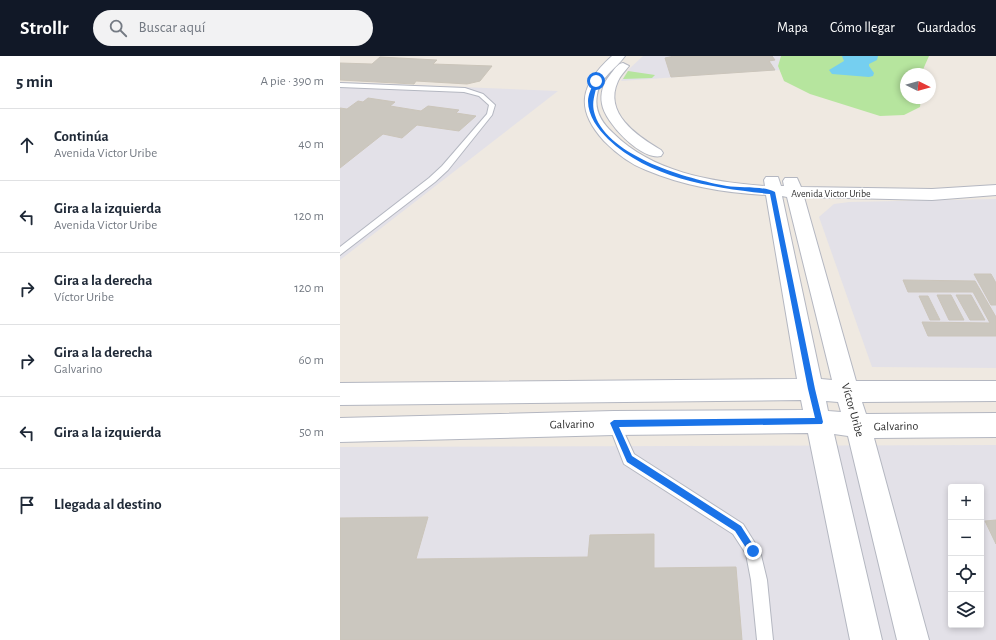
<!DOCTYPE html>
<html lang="es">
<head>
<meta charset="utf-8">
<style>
	body { margin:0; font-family:"Alegreya Sans",sans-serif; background:#f2f2f3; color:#1f2937 }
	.controls { position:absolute; right:12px; bottom:12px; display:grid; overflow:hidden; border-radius:4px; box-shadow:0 2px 6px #0003 }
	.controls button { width:36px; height:36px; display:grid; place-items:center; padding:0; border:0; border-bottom:1px solid #e0e1e3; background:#fff; color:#1f2937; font:20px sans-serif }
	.compass { position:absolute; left:560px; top:12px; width:36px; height:36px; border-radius:50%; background:#fff; box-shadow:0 2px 6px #0003; rotate:95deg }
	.stop { position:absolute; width:12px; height:12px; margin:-9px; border:3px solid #1a73e8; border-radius:50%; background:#fff }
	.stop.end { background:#1a73e8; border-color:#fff; box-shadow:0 1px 4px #0008 }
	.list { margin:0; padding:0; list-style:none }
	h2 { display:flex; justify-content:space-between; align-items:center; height:52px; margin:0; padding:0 16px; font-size:17px }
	h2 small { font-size:13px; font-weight:400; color:#747a83 }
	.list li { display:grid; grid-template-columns:26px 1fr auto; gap:12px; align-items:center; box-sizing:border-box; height:72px; padding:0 16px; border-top:1px solid #e0e1e3 }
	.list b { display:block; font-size:15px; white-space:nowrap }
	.list p { margin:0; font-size:13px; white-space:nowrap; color:#747a83 }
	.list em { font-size:13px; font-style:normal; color:#747a83 }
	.icon { flex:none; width:22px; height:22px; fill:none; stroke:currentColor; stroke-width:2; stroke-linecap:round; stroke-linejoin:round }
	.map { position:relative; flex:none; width:656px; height:584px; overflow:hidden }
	header { display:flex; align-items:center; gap:24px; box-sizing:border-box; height:56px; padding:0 20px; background:#111827; color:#fff }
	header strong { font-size:19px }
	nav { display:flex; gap:22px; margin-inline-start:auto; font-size:14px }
	.search { width:280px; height:36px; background:#f2f2f3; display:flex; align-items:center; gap:10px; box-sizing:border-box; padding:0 14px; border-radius:22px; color:#747a83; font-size:15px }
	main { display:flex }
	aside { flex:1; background:#fff }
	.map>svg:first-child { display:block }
	.industrial { fill:#e3e1e8; fill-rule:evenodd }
	.green { fill:#b6e59e }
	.water { fill:#75cff0 }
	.building { fill:#cbc7bf; stroke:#cbc5ba }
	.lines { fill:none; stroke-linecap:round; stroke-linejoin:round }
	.service-casing { stroke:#b4b7c1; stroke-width:2 }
	.minor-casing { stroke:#b4b7c1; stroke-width:2 }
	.service { fill:#fff; fill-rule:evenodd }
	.minor { fill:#fff; fill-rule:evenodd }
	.route { fill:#1a73e8 }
	.labels { text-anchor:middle; stroke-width:3.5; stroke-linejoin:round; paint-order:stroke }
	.far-street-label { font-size:10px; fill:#2e2e2e; stroke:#fff }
	.street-label { font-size:12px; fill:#2e2e2e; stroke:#fff }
</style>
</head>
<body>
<header>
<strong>Strollr</strong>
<div class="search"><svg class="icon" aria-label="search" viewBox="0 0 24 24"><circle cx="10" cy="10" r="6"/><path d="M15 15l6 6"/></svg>Buscar aquí</div>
<nav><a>Mapa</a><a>Cómo llegar</a><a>Guardados</a></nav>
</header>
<main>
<aside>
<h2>5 min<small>A pie · 390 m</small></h2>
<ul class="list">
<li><svg class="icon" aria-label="ahead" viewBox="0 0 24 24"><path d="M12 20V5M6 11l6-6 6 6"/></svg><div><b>Continúa</b><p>Avenida Victor Uribe</p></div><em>40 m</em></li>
<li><svg class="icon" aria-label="left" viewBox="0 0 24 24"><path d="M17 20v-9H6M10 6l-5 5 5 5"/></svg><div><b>Gira a la izquierda</b><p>Avenida Victor Uribe</p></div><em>120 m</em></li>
<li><svg class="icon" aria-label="right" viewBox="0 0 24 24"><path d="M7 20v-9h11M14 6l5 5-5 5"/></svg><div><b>Gira a la derecha</b><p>Víctor Uribe</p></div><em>120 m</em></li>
<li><svg class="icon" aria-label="right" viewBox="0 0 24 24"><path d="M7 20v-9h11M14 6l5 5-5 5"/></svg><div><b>Gira a la derecha</b><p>Galvarino</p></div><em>60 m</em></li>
<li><svg class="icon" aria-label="left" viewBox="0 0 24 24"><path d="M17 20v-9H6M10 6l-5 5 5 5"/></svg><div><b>Gira a la izquierda</b></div><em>50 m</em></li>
<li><svg class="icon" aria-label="arrive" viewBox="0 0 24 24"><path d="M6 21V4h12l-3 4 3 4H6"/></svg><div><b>Llegada al destino</b></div></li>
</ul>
</aside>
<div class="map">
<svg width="656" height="584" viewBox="0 0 656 584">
	<rect width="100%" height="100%" fill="#efe9e1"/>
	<g class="industrial">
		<polygon points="303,0 441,0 438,10 440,14 281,25 289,13"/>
		<polygon points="0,26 218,35 0,204"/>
		<polygon points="656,143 656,312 532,311 479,161 494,148 509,146"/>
		<path d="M656,389V584H0V391ZM611,431H641V569H611Z"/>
	</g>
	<g class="green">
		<polygon points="441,0 589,0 581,18 566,18 566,42 581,42 580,51 564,59 540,60 470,38 444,25 438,10"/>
		<polygon points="288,15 315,19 312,22 283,23"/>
	</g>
	<polygon class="water" points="502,0 538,0 537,4 529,8 529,10 534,17 533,20 529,21 492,18 489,14 504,5"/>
	<g class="building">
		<polygon points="334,0 432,0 435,4 429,5 435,14 331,21 325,2"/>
		<polygon points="40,1 97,4 93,8 152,10 140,25 127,28 76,25 74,28 0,24 0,7 32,8"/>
		<polygon points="28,42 55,46 50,50 81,55 88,50 119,54 116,57 136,60 119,75 77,69 62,82 43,78 0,112 0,52 7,53 18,45 23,46"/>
		<polygon points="634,218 651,218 656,227 656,249 651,249"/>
		<polygon points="563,224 635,225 656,261 656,280 588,280 582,266 650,267 633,236 568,236"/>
		<polygon points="597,239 611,239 624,264 609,264"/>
		<polygon points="616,239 631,239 645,264 630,264"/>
		<polygon points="579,240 588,240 600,264 590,264"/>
		<polygon points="88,461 76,503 248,501 250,479 314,478 314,512 396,511 402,584 0,584 0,462"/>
		<polygon points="656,464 656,488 645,465"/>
	</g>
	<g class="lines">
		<defs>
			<g id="service">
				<polygon points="0,27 125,32 143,38 155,49 152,59 108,114 95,126 0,199 0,191 89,122 102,110 147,58 149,49 139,40 124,36 0,31"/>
				<polygon points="274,361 278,363 294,398 403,468 420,495 427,524 433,584 417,584 411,524 406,498 393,478 284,408 268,367 270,363"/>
			</g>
			<g id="minor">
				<path d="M272,0H285C275,14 260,21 257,39C254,55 262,67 273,77C312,116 371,126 425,130L424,124L426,121H438L441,130H444L443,125L445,122H457L461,131L592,133L656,129V139L592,144L464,141L516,325H656V345L522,346L526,358L656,357V381L534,382L589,584H557L508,380L494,378L542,584H510L468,377L274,379L0,386V362L274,355L463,354L461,344L0,349V327L457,323L426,139C385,137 344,130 306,114C290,108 276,97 264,85C234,52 241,28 272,0ZM442,140L447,141L492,324L481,323ZM486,345L498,346L501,356L488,355Z"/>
				<path d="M283,7L289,10C285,15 280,20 278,25C263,57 297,80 321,94L323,97L321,100C302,105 265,67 262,48C260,38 263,27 270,19C274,14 277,8 283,7Z"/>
			</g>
		</defs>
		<use href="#service" class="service-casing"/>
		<use href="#minor" class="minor-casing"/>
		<use href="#service" class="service"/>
		<use href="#minor" class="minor"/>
	</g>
	<path class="route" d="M257,24C257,37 250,44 255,59C269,101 348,123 387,130C400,132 425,130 435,136L475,333L483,366L482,368L279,371L292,400L401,470L417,495L413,499L410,498L395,475L287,406L270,367L274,364L475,362L468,333L430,138C374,132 310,123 268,83C258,73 248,60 248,45C248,39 252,31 254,25Z"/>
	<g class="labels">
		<g class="far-street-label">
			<text x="491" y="141">Avenida Victor Uribe</text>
		</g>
		<g class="street-label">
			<text transform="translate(513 354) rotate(74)" y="4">Víctor Uribe</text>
			<text transform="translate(232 368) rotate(-1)" y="4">Galvarino</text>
			<text transform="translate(556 370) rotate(-1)" y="4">Galvarino</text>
		</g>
	</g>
</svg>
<div class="controls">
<button>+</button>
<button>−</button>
<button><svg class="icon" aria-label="locate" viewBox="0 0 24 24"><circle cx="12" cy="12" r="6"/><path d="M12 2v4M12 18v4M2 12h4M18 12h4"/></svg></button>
<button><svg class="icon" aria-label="layers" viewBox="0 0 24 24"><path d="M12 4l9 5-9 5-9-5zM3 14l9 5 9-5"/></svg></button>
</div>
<svg class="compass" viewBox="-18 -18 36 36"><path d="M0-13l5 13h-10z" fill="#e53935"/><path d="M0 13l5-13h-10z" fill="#747a83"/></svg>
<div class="stop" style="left:256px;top:25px"></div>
<div class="stop end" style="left:413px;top:495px"></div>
</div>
</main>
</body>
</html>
